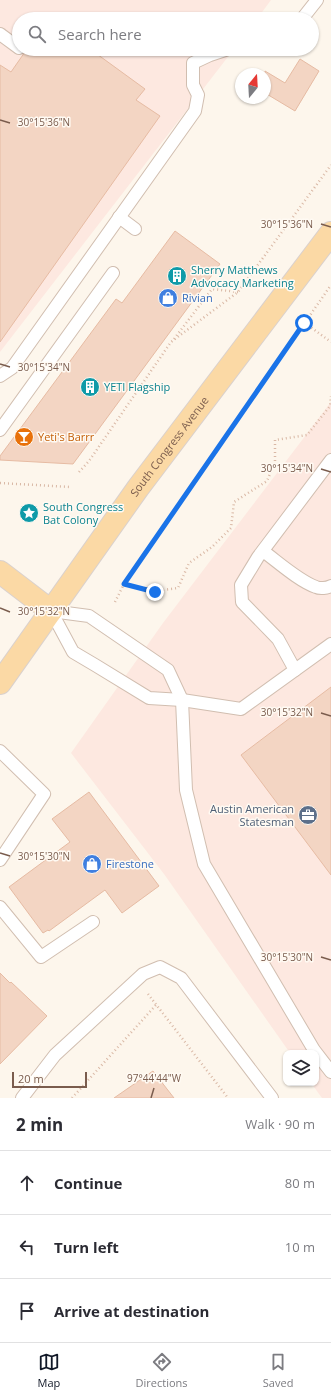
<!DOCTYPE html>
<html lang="en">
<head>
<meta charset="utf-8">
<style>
	body { margin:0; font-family:"Open Sans",sans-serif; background:#f7f7f7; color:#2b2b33 }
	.controls { position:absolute; right:12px; bottom:12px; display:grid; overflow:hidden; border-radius:8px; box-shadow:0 1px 3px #0004 }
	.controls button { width:36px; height:36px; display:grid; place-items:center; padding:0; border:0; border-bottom:1px solid #e1e1e2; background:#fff; color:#2b2b33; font:20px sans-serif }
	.compass { position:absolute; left:235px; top:68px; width:36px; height:36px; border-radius:50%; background:#fff; box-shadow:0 1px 3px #0004; rotate:18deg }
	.scale { position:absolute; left:12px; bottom:10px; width:75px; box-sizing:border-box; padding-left:4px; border:2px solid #7a5c4d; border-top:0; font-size:11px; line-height:14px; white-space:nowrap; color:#7a5c4d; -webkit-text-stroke:3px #fffaf3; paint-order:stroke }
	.stop { position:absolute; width:12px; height:12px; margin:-9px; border:3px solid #1a73e8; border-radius:50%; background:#fff }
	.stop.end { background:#1a73e8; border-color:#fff; box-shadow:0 1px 4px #0008 }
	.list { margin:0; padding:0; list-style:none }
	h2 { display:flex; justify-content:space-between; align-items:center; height:52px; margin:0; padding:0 16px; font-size:17px }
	h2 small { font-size:13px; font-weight:400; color:#7c7c81 }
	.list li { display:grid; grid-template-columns:26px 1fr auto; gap:12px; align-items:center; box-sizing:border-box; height:64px; padding:0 16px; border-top:1px solid #e1e1e2 }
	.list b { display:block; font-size:15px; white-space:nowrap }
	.list em { font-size:13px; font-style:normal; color:#7c7c81 }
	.icon { flex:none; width:22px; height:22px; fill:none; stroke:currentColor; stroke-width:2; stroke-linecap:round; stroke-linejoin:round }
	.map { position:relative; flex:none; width:331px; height:1098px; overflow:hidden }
	.search { position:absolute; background:#fff; box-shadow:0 1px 3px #0004; left:12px; right:12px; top:12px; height:44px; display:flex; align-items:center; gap:10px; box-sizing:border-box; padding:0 14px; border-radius:22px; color:#7c7c81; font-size:15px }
	.sheet { height:244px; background:#fff }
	nav { display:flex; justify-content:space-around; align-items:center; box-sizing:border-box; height:56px; border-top:1px solid #e1e1e2; background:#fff; font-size:11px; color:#7c7c81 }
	nav a { display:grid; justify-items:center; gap:2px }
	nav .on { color:#111827 }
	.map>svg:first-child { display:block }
	.commercial { fill:#fde8e0 }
	.building { fill:#f3d5c3; stroke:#e6bba3 }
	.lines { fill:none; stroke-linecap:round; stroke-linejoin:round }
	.lane-casing { stroke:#d1beb0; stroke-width:14 }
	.primary-casing { stroke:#dad1cd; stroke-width:24 }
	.path { stroke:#d9b8a5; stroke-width:2.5; stroke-dasharray:1 3; stroke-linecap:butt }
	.lane { stroke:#fff; stroke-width:12 }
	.primary { stroke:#fbd9a5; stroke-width:22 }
	.route { stroke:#1a73e8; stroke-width:5 }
	.ticks { fill:none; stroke:#7a5c4d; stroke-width:1.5 }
	.labels { text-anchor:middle; stroke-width:3; stroke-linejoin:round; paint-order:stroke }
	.culture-label { font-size:11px; fill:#0d838f; stroke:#fffaf3; text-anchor:start }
	.shop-label { font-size:11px; fill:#366cbe; stroke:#fffaf3; text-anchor:start }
	.food-label { font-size:11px; fill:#c56008; stroke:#fffaf3; text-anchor:start }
	.street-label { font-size:11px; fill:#7a5c4d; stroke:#fffaf3 }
	.service-label { font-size:11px; fill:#4e5e75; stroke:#fffaf3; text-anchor:end }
	.ticks-label { font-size:10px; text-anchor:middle; fill:#7a5c4d; stroke:#fffaf3; stroke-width:3; stroke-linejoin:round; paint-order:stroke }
</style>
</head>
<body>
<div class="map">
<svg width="331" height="1098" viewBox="0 0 331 1098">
	<rect width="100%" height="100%" fill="#fdf6ec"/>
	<g class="commercial">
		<polygon points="0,0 271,0 257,19 19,19 19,49 234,49 0,352"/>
		<polygon points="331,402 331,1098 322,1098 311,1083 316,1083 316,1053 290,1053 164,874 71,753 163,623"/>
	</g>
	<g class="building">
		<polygon points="27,49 90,49 145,89 136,100 160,116 0,342 0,65 11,72"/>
		<polygon points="300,59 319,71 295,111 265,93 265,71 285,83"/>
		<polygon points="175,231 220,264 73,464 0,460 0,456 116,299 122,303"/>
		<polygon points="331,687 331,875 241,755"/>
		<polygon points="89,792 159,886 122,913 105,890 49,931 48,930 43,933 9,887 70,842 52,819"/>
		<polygon points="0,973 10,983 11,982 47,1016 0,1064"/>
		<polygon points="153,1071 174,1098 114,1098"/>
	</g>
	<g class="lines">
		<defs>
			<g id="lane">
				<polyline points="302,19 317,0"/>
				<polyline points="0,34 19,48"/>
				<polyline points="119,217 135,229"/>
				<polyline points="0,376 12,368 195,111 198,95 193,85 193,63 210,55 228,49"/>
				<polyline points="0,430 113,273"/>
				<path d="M263,551C278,562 299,581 316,587C320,589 327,588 331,586"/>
				<polyline points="51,611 89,616 168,670 182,700 186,790 204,864 314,1050 331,1072"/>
				<polyline points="51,611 73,652 95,665 149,698 182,700 241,709 331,644"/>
				<polyline points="295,670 278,639 242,602 241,585 258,557 331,460"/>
				<polyline points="0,751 44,794 0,860"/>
				<polyline points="0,907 41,957 93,922"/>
				<polyline points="22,1098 55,1055 143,974 160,967 181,978 272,1098"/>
			</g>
			<g id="primary">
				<polyline points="0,572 51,611"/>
				<path id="s1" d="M0,683L138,488L331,233"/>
			</g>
		</defs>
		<use href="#lane" class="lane-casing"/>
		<use href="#primary" class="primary-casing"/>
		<g class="path">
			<polyline points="305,323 331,342"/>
			<polyline points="174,339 212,289 238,292"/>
			<polyline points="79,472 89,461 171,342 238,292 331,165"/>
			<polyline points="0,483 71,487"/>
			<polyline points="124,584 155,591 178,588 189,563 212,547 231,528 234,502 267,481 275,462 275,440 307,435 330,406 331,396"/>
			<polyline points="115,602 124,584 331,285"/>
			<polyline points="148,994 228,1098"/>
			<polyline points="72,1098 156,1005"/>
		</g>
		<use href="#lane" class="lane"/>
		<use href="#primary" class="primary"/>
	</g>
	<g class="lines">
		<polyline class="route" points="155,592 124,584 304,323"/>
	</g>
	<path class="ticks" d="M0,120L10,123M321,224L331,227M0,364L10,367M321,469L331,472M0,608L10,612M321,713L331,716M0,853L10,856M321,957L331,960M151,1098L154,1088"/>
	<defs>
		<symbol id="building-disc" viewBox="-11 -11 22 22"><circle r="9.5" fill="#0f9aa8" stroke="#fffaf3"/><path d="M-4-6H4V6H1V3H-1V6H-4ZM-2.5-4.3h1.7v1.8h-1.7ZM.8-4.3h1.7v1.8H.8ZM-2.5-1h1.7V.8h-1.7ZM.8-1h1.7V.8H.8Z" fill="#fff"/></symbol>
		<symbol id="shop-disc" viewBox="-11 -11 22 22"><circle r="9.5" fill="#3f7fe0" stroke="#fffaf3"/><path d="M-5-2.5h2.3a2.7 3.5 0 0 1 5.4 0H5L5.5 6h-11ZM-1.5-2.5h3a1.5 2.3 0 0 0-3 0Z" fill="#fff"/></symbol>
		<symbol id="bar-disc" viewBox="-11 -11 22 22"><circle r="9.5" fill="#e8710a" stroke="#fffaf3"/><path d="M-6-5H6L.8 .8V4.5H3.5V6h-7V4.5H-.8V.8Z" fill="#fff"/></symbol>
		<symbol id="sight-disc" viewBox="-11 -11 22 22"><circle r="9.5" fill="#0f9aa8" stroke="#fffaf3"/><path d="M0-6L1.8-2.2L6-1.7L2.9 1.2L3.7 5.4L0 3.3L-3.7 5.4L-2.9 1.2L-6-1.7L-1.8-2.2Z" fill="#fff"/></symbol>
		<symbol id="office-disc" viewBox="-11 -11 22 22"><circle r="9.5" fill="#5c6f8a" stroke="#fffaf3"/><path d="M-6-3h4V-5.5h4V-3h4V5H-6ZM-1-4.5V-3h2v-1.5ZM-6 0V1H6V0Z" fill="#fff"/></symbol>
	</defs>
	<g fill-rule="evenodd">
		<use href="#building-disc" x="166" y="265" width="22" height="22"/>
		<use href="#shop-disc" x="157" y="287" width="22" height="22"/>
		<use href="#building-disc" x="79" y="376" width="22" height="22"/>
		<use href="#bar-disc" x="13" y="426" width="22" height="22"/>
		<use href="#sight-disc" x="18" y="502" width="22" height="22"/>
		<use href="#office-disc" x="297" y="804" width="22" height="22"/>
		<use href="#shop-disc" x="81" y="853" width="22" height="22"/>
	</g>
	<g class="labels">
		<g class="culture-label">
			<text x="191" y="274">Sherry Matthews<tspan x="191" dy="13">Advocacy Marketing</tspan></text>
			<text x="104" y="391">YETI Flagship</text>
			<text x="43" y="511">South Congress<tspan x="43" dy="13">Bat Colony</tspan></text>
		</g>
		<g class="shop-label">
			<text x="182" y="302">Rivian</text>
			<text x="106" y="868">Firestone</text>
		</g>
		<g class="food-label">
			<text x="38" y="441">Yeti's Barrr</text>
		</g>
		<g class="street-label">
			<text dy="4" stroke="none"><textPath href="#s1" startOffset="291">South Congress Avenue</textPath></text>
		</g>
		<g class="service-label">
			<text x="294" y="813">Austin American<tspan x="294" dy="13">Statesman</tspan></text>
		</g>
	</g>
	<g class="ticks-label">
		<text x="44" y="126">30°15'36"N</text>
		<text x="287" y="228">30°15'36"N</text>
		<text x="44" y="371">30°15'34"N</text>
		<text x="287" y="472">30°15'34"N</text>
		<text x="44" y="615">30°15'32"N</text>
		<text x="287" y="716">30°15'32"N</text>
		<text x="44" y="860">30°15'30"N</text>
		<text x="287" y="961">30°15'30"N</text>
		<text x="154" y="1082">97°44'44"W</text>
	</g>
</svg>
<div class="controls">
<button><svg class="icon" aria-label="layers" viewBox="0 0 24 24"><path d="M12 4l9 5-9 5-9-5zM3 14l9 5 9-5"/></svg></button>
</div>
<svg class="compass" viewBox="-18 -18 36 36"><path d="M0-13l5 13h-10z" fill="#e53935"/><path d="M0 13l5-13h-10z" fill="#7c7c81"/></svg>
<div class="scale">20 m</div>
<div class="stop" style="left:304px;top:323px"></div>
<div class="stop end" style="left:155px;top:592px"></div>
<div class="search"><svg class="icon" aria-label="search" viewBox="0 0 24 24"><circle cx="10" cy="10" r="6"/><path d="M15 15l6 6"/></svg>Search here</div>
</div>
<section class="sheet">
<h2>2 min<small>Walk · 90 m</small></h2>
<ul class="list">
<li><svg class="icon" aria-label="ahead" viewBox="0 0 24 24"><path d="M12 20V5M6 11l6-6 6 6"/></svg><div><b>Continue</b></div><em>80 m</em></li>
<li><svg class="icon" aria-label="left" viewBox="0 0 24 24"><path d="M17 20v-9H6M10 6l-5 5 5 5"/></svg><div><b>Turn left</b></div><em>10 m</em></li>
<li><svg class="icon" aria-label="arrive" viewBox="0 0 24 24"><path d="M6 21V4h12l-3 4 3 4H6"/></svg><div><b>Arrive at destination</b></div></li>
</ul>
</section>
<nav>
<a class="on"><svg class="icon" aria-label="map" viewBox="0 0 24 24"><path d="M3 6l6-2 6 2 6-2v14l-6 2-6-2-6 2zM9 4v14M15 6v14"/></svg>Map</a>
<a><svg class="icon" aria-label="directions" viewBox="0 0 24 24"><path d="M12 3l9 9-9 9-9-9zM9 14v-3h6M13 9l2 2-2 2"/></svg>Directions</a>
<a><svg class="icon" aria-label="saved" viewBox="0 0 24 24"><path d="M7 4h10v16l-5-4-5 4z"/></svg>Saved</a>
</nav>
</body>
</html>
